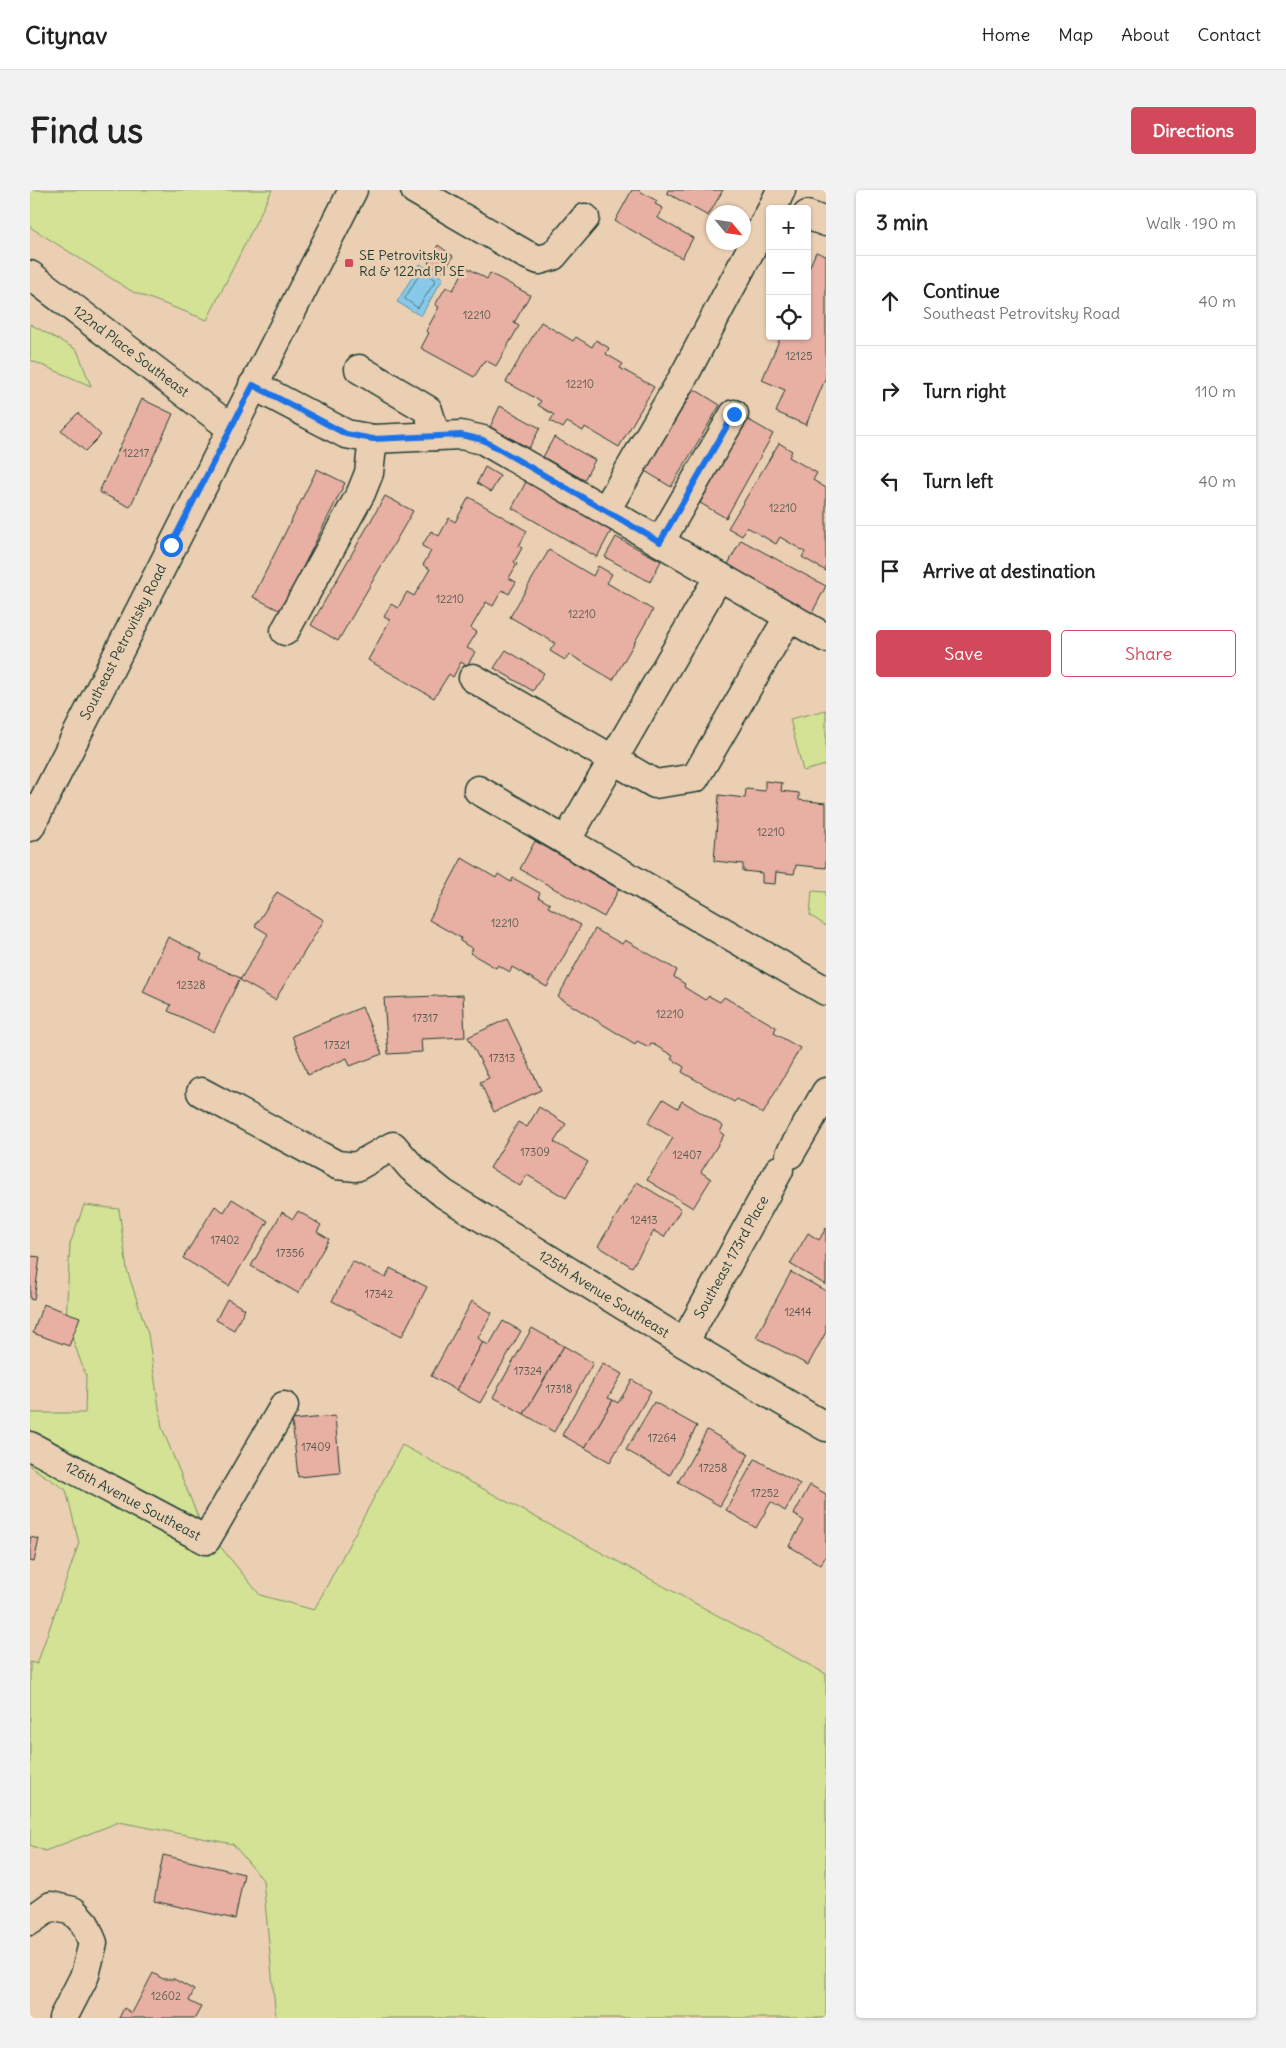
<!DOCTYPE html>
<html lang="en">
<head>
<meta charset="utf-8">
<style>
	body { margin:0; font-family:Delius,sans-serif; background:#f2f2f2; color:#222 }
	.controls { position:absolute; right:15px; top:15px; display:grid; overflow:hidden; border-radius:5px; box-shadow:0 1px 4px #0004 }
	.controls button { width:45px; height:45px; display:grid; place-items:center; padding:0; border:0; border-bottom:1px solid #e0e0e0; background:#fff; color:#222; font:25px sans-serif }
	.compass { position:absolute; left:676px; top:15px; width:45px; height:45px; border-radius:50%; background:#fff; box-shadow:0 1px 4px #0004; rotate:119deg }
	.stop { position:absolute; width:15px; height:15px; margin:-11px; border:4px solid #1a73e8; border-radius:50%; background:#fff }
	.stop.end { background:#1a73e8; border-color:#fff; box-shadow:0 1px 5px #0008 }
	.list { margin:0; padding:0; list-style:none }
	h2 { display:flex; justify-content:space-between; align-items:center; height:65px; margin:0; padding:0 20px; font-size:21px }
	h2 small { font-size:16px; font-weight:400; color:#767676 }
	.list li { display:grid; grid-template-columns:32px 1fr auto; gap:15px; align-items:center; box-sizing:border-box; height:90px; padding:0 20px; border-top:1px solid #e0e0e0 }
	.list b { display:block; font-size:19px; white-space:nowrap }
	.list p { margin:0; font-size:16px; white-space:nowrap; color:#767676 }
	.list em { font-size:16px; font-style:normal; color:#767676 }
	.actions { display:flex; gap:10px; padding:15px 20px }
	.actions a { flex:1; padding:11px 0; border:1px solid #d1495b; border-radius:5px; text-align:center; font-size:18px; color:#d1495b }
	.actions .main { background:#d1495b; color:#fff }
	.icon { flex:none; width:28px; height:28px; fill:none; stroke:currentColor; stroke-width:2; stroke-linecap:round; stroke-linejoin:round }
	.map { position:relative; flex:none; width:796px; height:1828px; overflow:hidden; border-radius:5px }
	header { display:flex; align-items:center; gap:30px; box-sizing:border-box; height:70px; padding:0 25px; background:#fff; border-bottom:1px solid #e0e0e0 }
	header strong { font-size:24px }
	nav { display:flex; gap:28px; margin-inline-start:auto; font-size:18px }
	.intro { display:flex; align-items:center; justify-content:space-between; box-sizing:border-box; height:120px; padding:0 30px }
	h1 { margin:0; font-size:35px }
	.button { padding:12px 22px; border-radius:5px; background:#d1495b; color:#fff; font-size:18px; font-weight:700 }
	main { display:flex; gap:30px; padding:0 30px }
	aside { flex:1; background:#fff; border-radius:5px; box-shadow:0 1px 4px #0004 }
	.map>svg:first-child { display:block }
	.green { fill:#d3e295; stroke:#799064 }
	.water { fill:#88c9e9; stroke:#5e91a1 }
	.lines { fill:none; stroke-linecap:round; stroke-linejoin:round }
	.shore { stroke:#49757c; stroke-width:1 }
	.building { fill:#e8afa3; stroke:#1f3d34 }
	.minor-casing { stroke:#1f3d34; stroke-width:31 }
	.major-casing { stroke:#1f3d34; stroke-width:31 }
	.minor { stroke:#ebcfb2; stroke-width:28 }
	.major { stroke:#ebcfb2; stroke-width:28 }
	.route { stroke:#1a73e8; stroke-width:6 }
	.poi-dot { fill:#d1495b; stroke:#ebcfb2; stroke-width:2 }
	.labels { text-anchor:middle; stroke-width:5; stroke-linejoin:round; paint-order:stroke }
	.number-label { font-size:11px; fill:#515a50 }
	.poi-label { font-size:14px; fill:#1f3d34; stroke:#ebcfb2; text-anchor:start }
	.street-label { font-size:14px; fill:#1f3d34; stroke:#ebcfb2 }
</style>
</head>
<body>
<header>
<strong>Citynav</strong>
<nav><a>Home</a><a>Map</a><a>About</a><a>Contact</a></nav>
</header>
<div class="intro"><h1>Find us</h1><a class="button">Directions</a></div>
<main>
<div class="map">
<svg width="796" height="1828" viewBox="0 0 796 1828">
	<rect width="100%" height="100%" fill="#ebcfb2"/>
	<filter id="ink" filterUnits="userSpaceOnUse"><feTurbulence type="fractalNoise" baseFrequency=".02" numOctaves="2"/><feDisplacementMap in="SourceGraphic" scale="10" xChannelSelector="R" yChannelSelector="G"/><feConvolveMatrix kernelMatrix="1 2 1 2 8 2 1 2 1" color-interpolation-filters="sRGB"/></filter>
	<g filter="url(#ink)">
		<g class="green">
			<polygon points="0,0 242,0 177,130 103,102 0,37"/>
			<polygon points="0,134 47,160 61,196 0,170"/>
			<polygon points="796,520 796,575 773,581 760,529"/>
			<polygon points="782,701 796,702 796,736 780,725"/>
			<polygon points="54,1015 89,1019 97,1080 118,1144 132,1238 170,1332 230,1405 284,1420 372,1255 796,1484 796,1828 246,1828 233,1690 203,1654 89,1632 15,1661 0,1655 0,1472 7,1474 49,1353 36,1300 0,1276 0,1223 55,1223 56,1186 36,1131 40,1054"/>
		</g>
		<polygon class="water" points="390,74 413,88 391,126 367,112"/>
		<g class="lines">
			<polygon class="shore" points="391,82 394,82 406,90 388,118 375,109"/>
		</g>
		<g class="building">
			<polygon points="602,0 608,0 627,11 625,14 633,18 628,28 663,48 652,68 585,31"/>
			<polygon points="638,0 693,0 678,26 637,3"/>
			<polygon points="408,55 423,66 414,82 398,73"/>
			<polygon points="786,62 796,66 796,187 776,235 746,222 755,200 732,190 751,146 777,146 777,83"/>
			<polygon points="436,77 457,89 460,83 500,105 484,133 489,136 466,176 455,170 444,187 391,158 399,143 396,141 409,117 405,115 416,97 423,100"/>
			<polygon points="511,132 543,151 546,147 562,157 566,150 579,158 576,164 593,174 590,178 624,197 589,257 555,237 553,241 537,232 533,238 520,231 524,225 508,215 511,211 476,192"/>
			<polygon points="664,199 690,215 641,297 615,281"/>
			<polygon points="112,209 143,224 100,317 69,302"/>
			<polygon points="470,216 510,238 499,258 460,237"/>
			<polygon points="48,223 71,245 55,261 31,240"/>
			<polygon points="717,229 743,244 696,328 670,313"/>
			<polygon points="524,247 565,270 554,290 513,267"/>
			<polygon points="749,253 762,261 759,267 787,283 783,290 796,298 796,381 772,367 775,362 750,347 746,354 717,337 712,346 698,338"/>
			<polygon points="455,277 470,286 461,302 447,293"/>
			<polygon points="287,279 315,293 251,421 223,407"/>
			<polygon points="497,290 582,339 567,367 482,318"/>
			<polygon points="355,306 383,321 308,451 281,435"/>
			<polygon points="439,307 497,341 489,356 492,358 484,372 487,374 479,388 486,392 479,404 472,400 463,416 456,412 441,438 447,442 437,458 445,462 437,476 431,472 423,487 419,484 404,508 338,470 360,430 354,427 361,414 368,418 377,402 384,406 400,379 393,375 401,361 392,356 401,341 409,346 419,328 425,332"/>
			<polygon points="586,347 631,371 620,392 575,367"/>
			<polygon points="711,350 796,396 782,423 697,376"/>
			<polygon points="519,360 563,386 568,376 582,384 577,393 623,420 583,490 539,464 535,470 520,461 525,453 480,427"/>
			<polygon points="476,460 514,483 503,501 464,478"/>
			<polygon points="735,591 752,593 751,601 769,603 769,610 796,613 796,678 766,675 764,684 746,682 745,694 732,693 732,683 713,681 713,674 684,671 689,605 715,608 716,599 735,601"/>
			<polygon points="505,651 589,699 574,727 490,679"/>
			<polygon points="432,668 466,688 468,684 481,692 483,688 510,703 508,707 520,714 518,717 551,735 517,797 482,777 480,782 468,775 466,778 440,763 443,759 430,751 431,748 399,730"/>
			<polygon points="247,702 294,730 245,810 210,790 238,744 225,736"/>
			<polygon points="565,739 592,754 595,750 647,780 644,787 655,794 654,797 675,810 679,806 690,812 694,807 746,837 744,843 770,858 733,924 707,909 704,912 652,882 654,877 641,869 643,866 621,853 619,857 607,851 605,854 528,807"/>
			<polygon points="138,747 172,764 170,769 210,788 184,842 138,821 141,815 113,802"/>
			<polygon points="433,805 435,847 391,849 392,862 358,864 354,808"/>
			<polygon points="332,817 352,864 320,876 317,868 278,885 262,846"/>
			<polygon points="477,829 511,900 464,922 450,892 459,888 438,847"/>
			<polygon points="633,909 648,918 652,911 693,936 690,942 694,945 671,982 681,989 663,1018 617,990 643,948 618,933"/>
			<polygon points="509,917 536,934 524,952 558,972 536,1008 497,985 490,996 460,978 488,932 497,937"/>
			<polygon points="607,992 651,1019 634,1047 624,1041 602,1077 568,1056"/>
			<polygon points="202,1009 238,1031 199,1096 153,1068 185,1016 194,1022"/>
			<polygon points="268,1021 291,1035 287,1042 299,1049 268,1103 221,1076 252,1022 263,1029"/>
			<polygon points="796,1038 796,1095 760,1074 778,1043 789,1050"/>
			<polygon points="0,1066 10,1067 4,1110 0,1109"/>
			<polygon points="322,1071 356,1088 360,1078 397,1097 372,1146 302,1111"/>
			<polygon points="761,1082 796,1101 796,1142 778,1175 726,1147"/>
			<polygon points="197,1109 215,1119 204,1140 186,1130"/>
			<polygon points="442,1111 462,1123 448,1148 453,1152 426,1200 401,1186"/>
			<polygon points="13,1114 50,1127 39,1156 3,1143"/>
			<polygon points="473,1131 491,1141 450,1213 426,1200 453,1152 459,1155"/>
			<polygon points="502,1138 534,1156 494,1224 463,1207"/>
			<polygon points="534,1156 563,1173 524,1242 494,1224"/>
			<polygon points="573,1173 592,1184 578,1208 583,1210 555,1258 532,1245"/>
			<polygon points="602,1190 621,1201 580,1272 555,1258 583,1210 588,1213"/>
			<polygon points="624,1212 667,1236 640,1285 596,1260"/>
			<polygon points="305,1226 310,1283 268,1287 262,1230"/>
			<polygon points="677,1240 719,1264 690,1316 648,1292"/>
			<polygon points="725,1269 770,1294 755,1321 741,1312 726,1338 696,1320"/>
			<polygon points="780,1295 796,1304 796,1365 791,1375 759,1356 774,1331 764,1324"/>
			<polygon points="0,1347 9,1349 4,1372 0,1371"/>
			<polygon points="133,1665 214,1684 205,1729 124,1711"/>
			<polygon points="123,1783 133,1789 144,1789 164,1800 159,1811 171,1817 165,1828 89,1828 94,1818 102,1823"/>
		</g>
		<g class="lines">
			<defs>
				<g id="minor">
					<polyline points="385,0 495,64 509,70 523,66 555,28"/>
					<polyline points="742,19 751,0"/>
					<polyline points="777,25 796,32"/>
					<polyline points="0,85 201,238"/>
					<polyline points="329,179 398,220 406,246"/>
					<polyline points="223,195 316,244 343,249 431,245 453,250 796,448"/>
					<polyline points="576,320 655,184 740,23"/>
					<polyline points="630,352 704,224"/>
					<polyline points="689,386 536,651 796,801"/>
					<polyline points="255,441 331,303 339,283 343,249"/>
					<polyline points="443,488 625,594 665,588 759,426"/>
					<polyline points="448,600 536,651"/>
					<polyline points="171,902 307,975 326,977 363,956 382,978 414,1004 654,1153 796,1237"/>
					<polyline points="760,964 796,902"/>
					<polyline points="654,1153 749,980"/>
					<polyline points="0,1256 176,1350 254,1216"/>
					<polyline points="0,1731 21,1716 43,1721 55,1734 63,1753 55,1785 33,1828"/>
				</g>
				<polyline id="major" points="0,637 323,0"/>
			</defs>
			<use href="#minor" class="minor-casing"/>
			<use href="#major" class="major-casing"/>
			<use href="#minor" class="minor"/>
			<use href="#major" class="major"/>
		</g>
	</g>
	<g class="lines" filter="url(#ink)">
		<polyline class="route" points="141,355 223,195 316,244 343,249 431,245 453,250 630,352 704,224"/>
	</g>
	<rect class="poi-dot" x="314" y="68" width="10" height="10" rx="2.5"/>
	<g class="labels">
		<g class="number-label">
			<text x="447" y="129">12210</text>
			<text x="769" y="170">12125</text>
			<text x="550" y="198">12210</text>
			<text x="106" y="267">12217</text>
			<text x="753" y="322">12210</text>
			<text x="420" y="413">12210</text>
			<text x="552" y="428">12210</text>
			<text x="741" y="646">12210</text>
			<text x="475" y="737">12210</text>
			<text x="161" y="799">12328</text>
			<text x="640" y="828">12210</text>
			<text x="395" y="832">17317</text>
			<text x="307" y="859">17321</text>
			<text x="472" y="872">17313</text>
			<text x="505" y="966">17309</text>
			<text x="657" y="969">12407</text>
			<text x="614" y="1034">12413</text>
			<text x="195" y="1054">17402</text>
			<text x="260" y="1067">17356</text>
			<text x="349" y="1108">17342</text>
			<text x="768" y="1126">12414</text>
			<text x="498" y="1185">17324</text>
			<text x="529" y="1203">17318</text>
			<text x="632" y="1252">17264</text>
			<text x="286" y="1261">17409</text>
			<text x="683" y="1282">17258</text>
			<text x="735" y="1307">17252</text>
			<text x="136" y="1810">12602</text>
		</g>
		<g class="poi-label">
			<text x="329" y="70">SE Petrovitsky<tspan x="329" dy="16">Rd &amp; 122nd Pl SE</tspan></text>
		</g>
		<g class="street-label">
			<text transform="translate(101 161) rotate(37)" y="5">122nd Place Southeast</text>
			<text transform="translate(93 452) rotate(-63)" y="5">Southeast Petrovitsky Road</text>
			<text transform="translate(701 1067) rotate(-61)" y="5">Southeast 173rd Place</text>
			<text transform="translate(574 1104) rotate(32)" y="5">125th Avenue Southeast</text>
			<text transform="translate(103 1311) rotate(28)" y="5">126th Avenue Southeast</text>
		</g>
	</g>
</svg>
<div class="controls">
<button>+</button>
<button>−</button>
<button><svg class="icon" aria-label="locate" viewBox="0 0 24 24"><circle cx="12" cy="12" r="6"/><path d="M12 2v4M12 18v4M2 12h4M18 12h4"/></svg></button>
</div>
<svg class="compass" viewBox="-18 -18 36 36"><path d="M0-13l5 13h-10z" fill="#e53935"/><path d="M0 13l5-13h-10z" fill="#767676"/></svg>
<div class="stop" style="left:141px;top:355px"></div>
<div class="stop end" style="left:704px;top:224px"></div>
</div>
<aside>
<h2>3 min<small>Walk · 190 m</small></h2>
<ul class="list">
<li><svg class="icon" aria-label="ahead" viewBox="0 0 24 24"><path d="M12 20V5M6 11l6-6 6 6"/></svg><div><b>Continue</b><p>Southeast Petrovitsky Road</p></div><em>40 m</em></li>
<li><svg class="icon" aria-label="right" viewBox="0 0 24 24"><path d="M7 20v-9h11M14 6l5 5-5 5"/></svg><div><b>Turn right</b></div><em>110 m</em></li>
<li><svg class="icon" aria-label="left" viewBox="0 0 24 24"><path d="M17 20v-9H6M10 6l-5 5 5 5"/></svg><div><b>Turn left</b></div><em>40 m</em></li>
<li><svg class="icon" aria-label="arrive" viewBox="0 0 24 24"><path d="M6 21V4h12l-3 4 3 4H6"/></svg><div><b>Arrive at destination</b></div></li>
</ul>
<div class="actions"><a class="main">Save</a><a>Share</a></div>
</aside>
</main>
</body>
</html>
